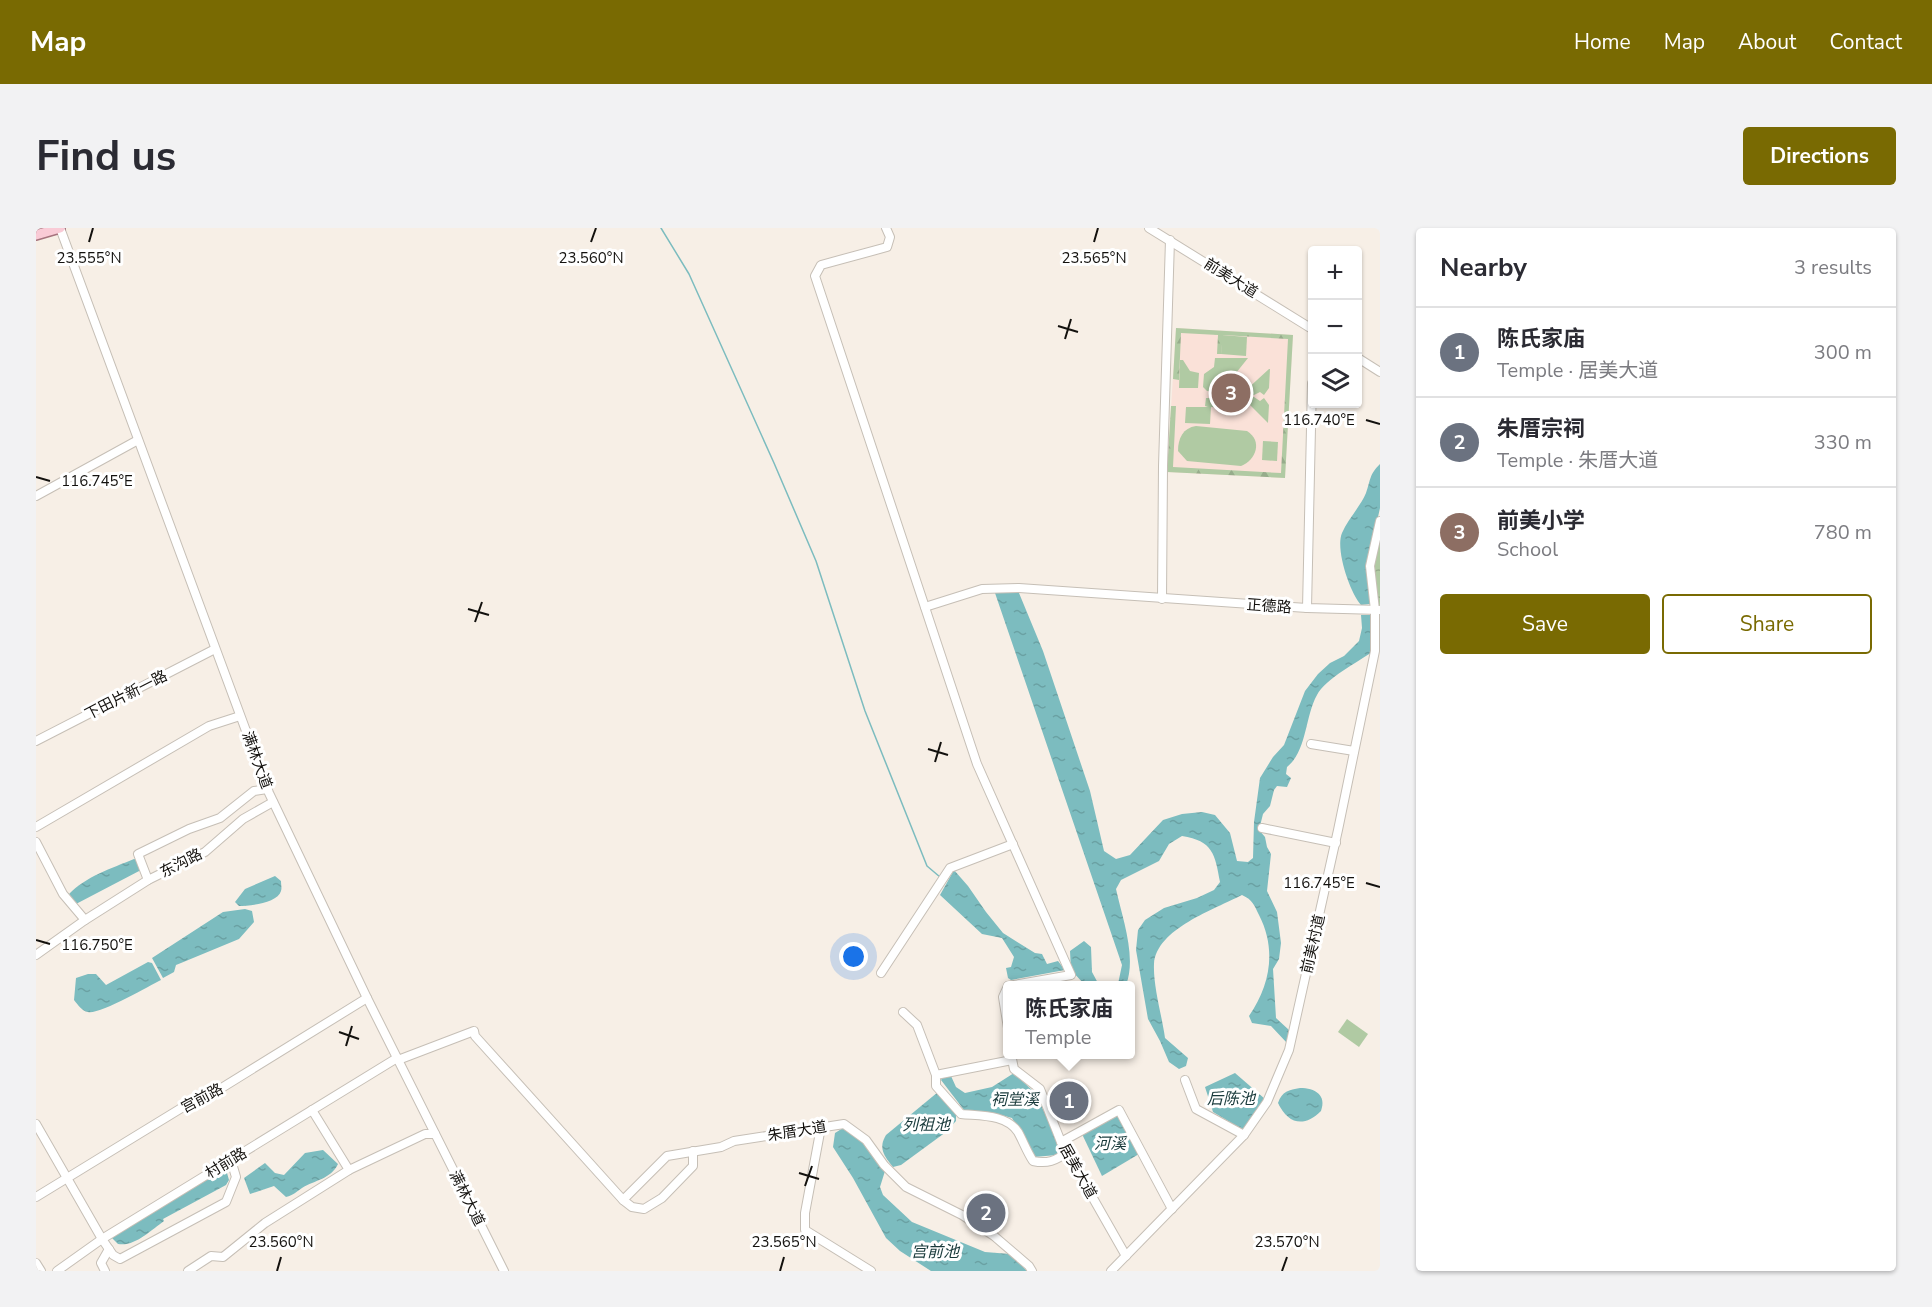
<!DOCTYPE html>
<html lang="en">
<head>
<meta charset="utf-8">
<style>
	body { margin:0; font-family:"Nunito Sans","Noto Sans SC",sans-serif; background:#f2f2f3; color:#2b2b33 }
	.controls { position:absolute; right:18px; top:18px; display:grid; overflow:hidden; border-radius:6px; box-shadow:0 2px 4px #0004 }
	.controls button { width:54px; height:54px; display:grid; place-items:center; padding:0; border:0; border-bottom:2px solid #e1e1e2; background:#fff; color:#2b2b33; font:30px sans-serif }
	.you { position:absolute; left:818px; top:729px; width:21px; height:21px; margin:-15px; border:4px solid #fff; border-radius:50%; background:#1a73e8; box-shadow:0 0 0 9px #1a73e833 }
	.badge { display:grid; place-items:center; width:39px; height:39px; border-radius:50%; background:#796a02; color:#fff; font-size:20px; font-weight:700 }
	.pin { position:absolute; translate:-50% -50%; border:3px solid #fff; box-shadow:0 2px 6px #0006 }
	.popup { position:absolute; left:967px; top:753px; width:132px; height:78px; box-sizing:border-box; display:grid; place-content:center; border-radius:6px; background:#fff; filter:drop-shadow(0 2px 4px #0005); font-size:20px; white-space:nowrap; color:#7c7c81 }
	.popup b { font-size:22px; color:#2b2b33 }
	.popup::after { content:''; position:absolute; left:50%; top:100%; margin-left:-12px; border:12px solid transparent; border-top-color:#fff }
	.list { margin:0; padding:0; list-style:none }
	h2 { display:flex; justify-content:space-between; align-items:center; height:78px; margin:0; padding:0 24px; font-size:26px }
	h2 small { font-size:20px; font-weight:400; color:#7c7c81 }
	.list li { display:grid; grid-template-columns:39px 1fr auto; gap:18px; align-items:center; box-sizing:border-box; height:90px; padding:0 24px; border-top:2px solid #e1e1e2 }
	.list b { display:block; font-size:22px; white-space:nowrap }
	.list p { margin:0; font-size:20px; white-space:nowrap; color:#7c7c81 }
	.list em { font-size:20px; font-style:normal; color:#7c7c81 }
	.actions { display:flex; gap:12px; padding:18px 24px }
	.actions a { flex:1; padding:14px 0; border:2px solid #796a02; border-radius:6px; text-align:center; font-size:21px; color:#796a02 }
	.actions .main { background:#796a02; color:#fff }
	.icon { flex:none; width:33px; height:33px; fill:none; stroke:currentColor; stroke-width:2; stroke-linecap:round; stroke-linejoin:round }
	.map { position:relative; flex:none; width:1344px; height:1043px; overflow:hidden; border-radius:6px }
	header { display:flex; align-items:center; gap:36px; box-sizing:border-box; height:84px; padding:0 30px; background:#796a02; color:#fff }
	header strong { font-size:28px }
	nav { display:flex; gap:33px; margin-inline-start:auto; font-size:21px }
	.intro { display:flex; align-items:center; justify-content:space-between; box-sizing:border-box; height:144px; padding:0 36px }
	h1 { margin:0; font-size:42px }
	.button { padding:15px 27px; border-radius:6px; background:#796a02; color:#fff; font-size:21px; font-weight:700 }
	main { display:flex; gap:36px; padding:0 36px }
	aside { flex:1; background:#fff; border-radius:6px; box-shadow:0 2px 4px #0004 }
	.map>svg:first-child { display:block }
	.education { fill:#fae1d8 }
	.green { fill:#b0caa3 }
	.forest { fill:url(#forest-firs) }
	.park { fill:url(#park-crowns) }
	.water { fill:url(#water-ripples) }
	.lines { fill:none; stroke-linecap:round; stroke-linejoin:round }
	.stream { stroke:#7cbcbf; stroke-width:1.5 }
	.minor-casing { stroke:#c6bfb6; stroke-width:10 }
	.major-casing { stroke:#a6747e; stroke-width:12 }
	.minor { stroke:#fff; stroke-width:8 }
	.major { stroke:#f9cbd6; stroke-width:9 }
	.ticks { fill:none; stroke:#13110e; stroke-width:2 }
	.labels { text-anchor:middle; stroke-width:6; stroke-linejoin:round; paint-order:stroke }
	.street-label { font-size:15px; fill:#13110e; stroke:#fff }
	.water-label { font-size:16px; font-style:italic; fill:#18393a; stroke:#fff }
	.ticks-label { font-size:15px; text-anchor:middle; fill:#13110e; stroke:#fff; stroke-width:6; stroke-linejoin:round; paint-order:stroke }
</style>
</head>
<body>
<header>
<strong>Map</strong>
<nav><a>Home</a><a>Map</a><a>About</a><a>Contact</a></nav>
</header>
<div class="intro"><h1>Find us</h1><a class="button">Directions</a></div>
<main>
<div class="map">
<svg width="1344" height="1043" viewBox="0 0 1344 1043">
	<defs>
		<pattern id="forest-firs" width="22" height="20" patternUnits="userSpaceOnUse" patternTransform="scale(1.5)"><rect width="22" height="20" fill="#b0caa3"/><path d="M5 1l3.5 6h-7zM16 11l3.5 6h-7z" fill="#96ac8b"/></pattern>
		<pattern id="park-crowns" width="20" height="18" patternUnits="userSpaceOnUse" patternTransform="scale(1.5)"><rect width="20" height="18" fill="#b0caa3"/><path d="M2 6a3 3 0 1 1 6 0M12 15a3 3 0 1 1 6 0" fill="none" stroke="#96ac8b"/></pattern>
		<pattern id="water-ripples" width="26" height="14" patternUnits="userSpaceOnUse" patternTransform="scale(1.5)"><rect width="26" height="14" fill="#7cbcbf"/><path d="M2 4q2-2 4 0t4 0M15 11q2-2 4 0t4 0" fill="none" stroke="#6aa1a3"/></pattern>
	</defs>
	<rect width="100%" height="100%" fill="#f7efe6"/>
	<polygon class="education" points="1140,100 1257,107 1249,250 1131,244"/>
	<g class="green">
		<polygon points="1186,107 1211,109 1210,128 1185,126"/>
		<polygon points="1179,130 1212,130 1192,155 1194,157 1189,164 1171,163 1167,159 1168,146 1178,139"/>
		<polygon points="1144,132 1147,132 1154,143 1163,145 1162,160 1143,160"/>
		<polygon points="1233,141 1234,141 1233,160 1228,167 1224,164 1218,167 1208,167 1209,163"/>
		<polygon points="1208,168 1218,169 1224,173 1228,170 1233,177 1232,195 1209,172"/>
		<polygon points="1170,170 1189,170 1193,178 1188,180 1175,179 1174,196 1149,195 1150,179 1172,179 1169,178"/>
		<path d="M1160,198L1211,203C1227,213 1220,232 1205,238L1151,233L1142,223C1142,210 1147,200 1160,198Z"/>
		<polygon points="1227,213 1242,214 1241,233 1226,232"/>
		<polygon points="1311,791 1332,806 1323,819 1302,804"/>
	</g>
	<polygon class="forest" points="1140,100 1257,107 1249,250 1131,244 1135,178 1140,178 1137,239 1245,245 1252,111 1187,107 1185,126 1181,126 1182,107 1145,105 1143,152 1137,151"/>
	<path class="park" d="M1344,305V385C1336,352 1336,337 1344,305Z"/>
	<g class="water">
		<path d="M1344,236V280L1331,338L1334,376L1325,377C1314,365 1299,321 1306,305C1312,291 1324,279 1330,265C1335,251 1333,247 1344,236Z"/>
		<path d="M959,365H983L1007,423L1054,563L1068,623L1080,631L1094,627L1127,592L1146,586L1166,584L1179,587L1194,605L1201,633L1212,634L1217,630L1218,594L1224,550L1237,529L1248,517L1269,463L1282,446L1294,435L1308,428L1323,413L1326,400L1325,387H1334L1336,424C1322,434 1289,451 1281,467C1269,488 1271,523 1251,539L1250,546L1255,550L1251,559L1241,558L1238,562L1234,578L1227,586L1223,602L1229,609L1231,619L1235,626L1231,663L1241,684L1245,715L1243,731L1237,741L1240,790L1253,802L1251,815L1235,798L1216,795L1213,788C1234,757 1241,722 1223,687C1218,677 1217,672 1206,667C1179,681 1120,701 1118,736C1117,758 1126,788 1129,810L1152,830L1150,838L1143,841L1133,834L1124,813L1112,791L1100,722L1102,702L1109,692L1128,680L1161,670L1178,662L1184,654C1179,626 1177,613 1146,608L1133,616L1123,633L1085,652L1080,661C1086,689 1101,729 1090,757H1080L1082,756L1086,737Z"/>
		<path d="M98,631L102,632L105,642L40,676L33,666C49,649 76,640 98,631Z"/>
		<polygon points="918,642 932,658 950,684 967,705 999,725 1006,726 1011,736 1022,733 1029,742 975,752 972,750 970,740 975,739 978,729 966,710 946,706 904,667"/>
		<path d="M239,648L245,653C245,657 246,660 245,663C242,675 213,678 203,678L199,674L209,661Z"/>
		<polygon points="209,681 216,683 218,694 203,711 145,735 140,737 138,744 127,750 116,730 187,684"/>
		<polygon points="1048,713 1055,719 1056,744 1063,757 1049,757 1035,742 1034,723"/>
		<path d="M112,734L116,735L125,752C113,758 63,787 52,784C46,783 42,777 38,772L40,750L52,746H60L70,757Z"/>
		<polygon points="978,845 999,865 1026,920 1021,927 998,929 976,890 965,887 928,882 905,852 907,849 915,848 920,859 929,865 956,859"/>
		<polygon points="1199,845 1229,871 1207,902 1177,884 1169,859"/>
		<path d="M1264,860C1279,860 1291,867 1285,883C1268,900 1252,896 1242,875C1246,863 1253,862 1264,860Z"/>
		<path d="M902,864L920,885V893L910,904L865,937L857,939C848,928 842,920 850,907Z"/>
		<polygon points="1082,885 1103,926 1066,948 1046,906"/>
		<polygon points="807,900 828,914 849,943 844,959 847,967 876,994 949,1024 974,1026 991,1043 895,1043 864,1023 850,1010 817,950 797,919 799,905"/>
		<path d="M287,922L302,936C295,951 279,952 266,960C260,964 258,967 250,969L238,958L214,966L208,950L229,935L239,945L248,947L269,925Z"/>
		<path d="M185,941L191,945L193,952L190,957L127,991L128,993C115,1002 99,1019 82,1016L76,1010Z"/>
	</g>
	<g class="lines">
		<polyline class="stream" points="625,0 653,46 738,235 780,333 829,483 891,638 904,649"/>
		<defs>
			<g id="minor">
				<polyline points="24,0 233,565 331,770 468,1043"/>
				<polyline points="850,0 854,9 851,19 785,37 779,48 941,536 1035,747 972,758"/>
				<polyline points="1113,0 1276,101"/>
				<polyline points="1322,130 1344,144"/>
				<polyline points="0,268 102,212"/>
				<polyline points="1126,371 1127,238 1134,12"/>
				<polyline points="889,379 946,361 983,360 1271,380 1343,382"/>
				<polyline points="1271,380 1276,155"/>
				<polyline points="0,513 179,421"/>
				<polyline points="1275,516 1318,523"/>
				<polyline points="0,599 173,498 204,488"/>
				<polyline points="1226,600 1300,615"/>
				<polyline points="0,614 27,666 49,692"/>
				<polyline points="112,652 102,626 153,601 184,590 218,563 231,561"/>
				<polyline points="0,727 49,692 112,652 169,624 207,591 237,574"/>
				<polyline points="845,745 914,640 977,616"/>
				<polyline points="972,758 967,769 972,800"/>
				<polyline points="867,784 881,797 900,847"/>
				<polyline points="975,826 978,841 1004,861 1025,914 1090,1028"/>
				<polyline points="362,832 438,803 439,808 587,972 631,928 685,919 698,913 808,896 830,912 848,937 870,959 926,987 958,1008 993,1038 996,1043"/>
				<path d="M976,832L900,847V858L925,886C944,888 970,886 982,904C987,913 991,924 997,933C1011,936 1020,933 1031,924"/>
				<polyline points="1149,852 1160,881 1208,907"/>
				<polyline points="276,882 313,942 389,906 399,906"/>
				<polyline points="0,896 66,1011 77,1027 84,1031 190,974 200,949 195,932"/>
				<polyline points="785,899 769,985 769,1002 835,1043"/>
				<polyline points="1025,914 1083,882 1136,981"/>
				<polyline points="0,969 152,876 171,869 331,770"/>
				<polyline points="587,972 596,979 608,981 626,970 657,938 657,923"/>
				<polyline points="0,1035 5,1043"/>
				<polyline points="21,1043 66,1011 361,830"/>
				<polyline points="69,1043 65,1035 73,1021"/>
				<polyline points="152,1043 175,1028 187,1029 229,995 313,942"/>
				<polyline points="1075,1043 1208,907 1231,874 1253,822 1302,602 1339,423 1339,382 1334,338 1344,293"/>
			</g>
			<polyline id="major" points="0,7 24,0"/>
		</defs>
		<use href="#minor" class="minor-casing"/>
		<use href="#major" class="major-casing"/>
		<use href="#minor" class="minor"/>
		<use href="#major" class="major"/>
	</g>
	<path class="ticks" d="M53,14L57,0M555,14L560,0M1058,14L1062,0M1022,98L1042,104M1029,111L1035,91M1330,192L1344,196M0,249L14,253M432,381L453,387M439,394L446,374M892,521L912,527M899,534L905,514M1330,655L1344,659M0,712L14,716M303,804L323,811M310,818L316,798M763,945L783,951M769,958L776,938M241,1043L245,1029M744,1043L748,1029M1246,1043L1251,1029"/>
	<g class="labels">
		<g class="street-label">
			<text transform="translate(1195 50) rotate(32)" y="5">前美大道</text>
			<text transform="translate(1233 378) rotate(4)" y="5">正德路</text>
			<text transform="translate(90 467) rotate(-27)" y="5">下田片新一路</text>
			<text transform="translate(221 532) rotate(70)" y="5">满林大道</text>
			<text transform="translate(145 635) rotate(-27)" y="5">东沟路</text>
			<text transform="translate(1277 716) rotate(-77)" y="5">前美村道</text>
			<text transform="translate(166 870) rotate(-28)" y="5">宫前路</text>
			<text transform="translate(761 903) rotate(-9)" y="5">朱厝大道</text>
			<text transform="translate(190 935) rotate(-31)" y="5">村前路</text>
			<text transform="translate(1042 943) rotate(61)" y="5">居美大道</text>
			<text transform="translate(431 970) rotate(63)" y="5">满林大道</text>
		</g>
		<g class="water-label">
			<text x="1195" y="876">后陈池</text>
			<text x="979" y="877">祠堂溪</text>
			<text x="890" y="902">列祖池</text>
			<text x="1074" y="921">河溪</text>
			<text x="899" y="1029">宫前池</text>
		</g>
	</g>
	<g class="ticks-label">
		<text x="53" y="35">23.555°N</text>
		<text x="555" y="35">23.560°N</text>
		<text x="1058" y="35">23.565°N</text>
		<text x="1283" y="197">116.740°E</text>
		<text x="61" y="258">116.745°E</text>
		<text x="1283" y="660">116.745°E</text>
		<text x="61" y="722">116.750°E</text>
		<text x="245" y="1019">23.560°N</text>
		<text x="748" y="1019">23.565°N</text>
		<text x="1251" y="1019">23.570°N</text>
	</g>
</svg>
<div class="controls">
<button>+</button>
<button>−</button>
<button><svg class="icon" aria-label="layers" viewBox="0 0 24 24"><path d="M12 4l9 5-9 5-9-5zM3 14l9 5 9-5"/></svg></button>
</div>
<div class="you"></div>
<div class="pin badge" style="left:1033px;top:873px;background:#6b7280">1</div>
<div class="popup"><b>陈氏家庙</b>Temple</div>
<div class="pin badge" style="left:950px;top:985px;background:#6b7280">2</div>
<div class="pin badge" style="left:1195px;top:165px;background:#8d6e63">3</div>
</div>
<aside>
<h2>Nearby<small>3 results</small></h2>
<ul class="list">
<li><span class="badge" style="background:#6b7280">1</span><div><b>陈氏家庙</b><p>Temple · 居美大道</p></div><em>300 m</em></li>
<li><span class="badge" style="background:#6b7280">2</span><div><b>朱厝宗祠</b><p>Temple · 朱厝大道</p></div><em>330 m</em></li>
<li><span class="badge" style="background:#8d6e63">3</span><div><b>前美小学</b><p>School</p></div><em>780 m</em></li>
</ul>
<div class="actions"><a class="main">Save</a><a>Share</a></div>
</aside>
</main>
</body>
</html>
